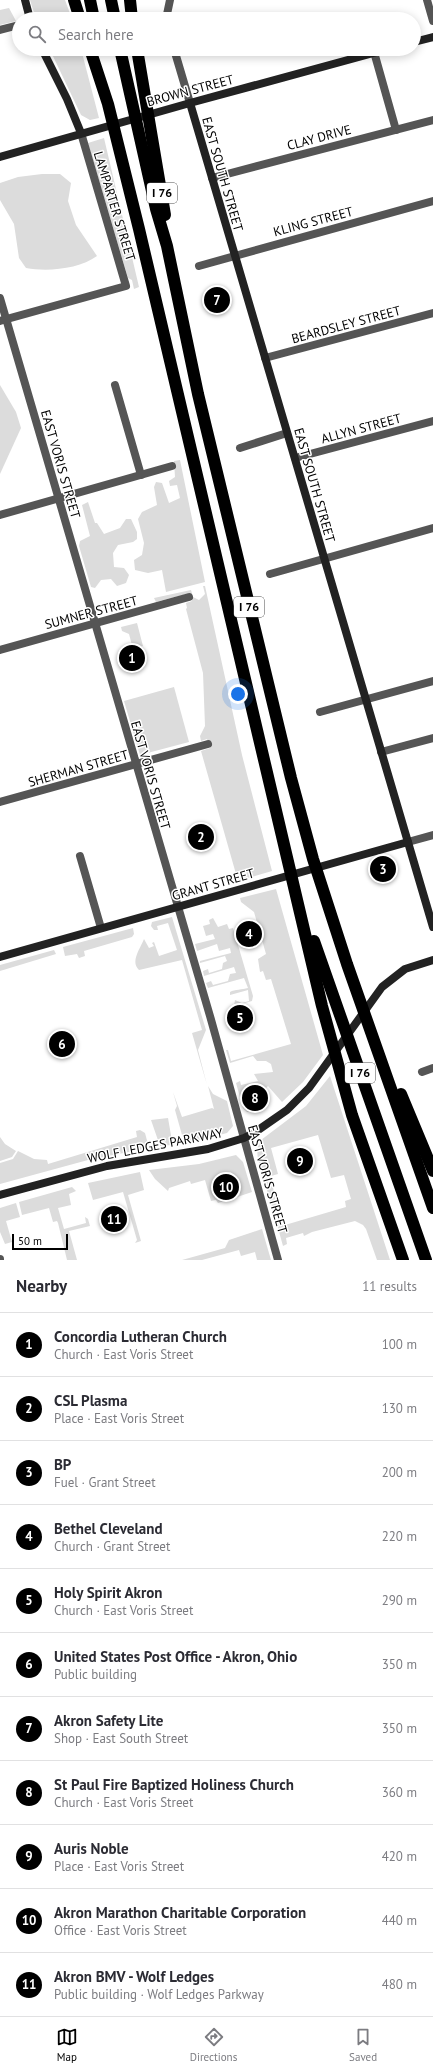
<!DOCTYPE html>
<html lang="en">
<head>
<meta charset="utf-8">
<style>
	body { margin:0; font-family:"PT Sans",sans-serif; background:#f7f7f7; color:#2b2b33 }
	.scale { position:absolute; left:12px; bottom:10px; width:56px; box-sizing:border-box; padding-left:4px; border:2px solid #000; border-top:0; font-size:11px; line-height:14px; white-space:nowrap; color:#000; -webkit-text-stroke:3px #fff; paint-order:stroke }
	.you { position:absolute; left:238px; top:694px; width:14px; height:14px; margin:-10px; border:3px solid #fff; border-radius:50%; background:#1a73e8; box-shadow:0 0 0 6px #1a73e833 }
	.badge { display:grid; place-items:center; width:26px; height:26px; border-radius:50%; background:#000; color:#fff; font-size:13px; font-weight:700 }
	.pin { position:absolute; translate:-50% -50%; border:2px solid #fff; box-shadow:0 1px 4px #0006 }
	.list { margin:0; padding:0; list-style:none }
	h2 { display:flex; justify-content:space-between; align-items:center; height:52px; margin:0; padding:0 16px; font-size:17px }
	h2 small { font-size:13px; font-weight:400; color:#7c7c81 }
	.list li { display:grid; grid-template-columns:26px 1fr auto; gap:12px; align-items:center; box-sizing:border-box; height:64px; padding:0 16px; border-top:1px solid #e1e1e2 }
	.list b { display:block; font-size:15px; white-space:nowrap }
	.list p { margin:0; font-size:13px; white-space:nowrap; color:#7c7c81 }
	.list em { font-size:13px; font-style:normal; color:#7c7c81 }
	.icon { flex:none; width:22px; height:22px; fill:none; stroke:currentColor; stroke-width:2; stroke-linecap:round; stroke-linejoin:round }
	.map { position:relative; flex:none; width:433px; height:1260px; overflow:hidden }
	.search { position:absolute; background:#fff; box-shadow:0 2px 10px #0003; left:12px; right:12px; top:12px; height:44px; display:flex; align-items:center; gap:10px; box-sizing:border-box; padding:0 14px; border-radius:22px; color:#7c7c81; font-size:15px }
	.sheet { height:756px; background:#fff }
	nav { display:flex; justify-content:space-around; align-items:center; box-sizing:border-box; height:56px; border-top:1px solid #e1e1e2; background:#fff; font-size:11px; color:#7c7c81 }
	nav a { display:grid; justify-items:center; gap:2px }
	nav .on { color:#000 }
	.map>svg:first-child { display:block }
	.green { fill:#dcdcdc }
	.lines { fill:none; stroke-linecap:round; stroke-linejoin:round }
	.minor { stroke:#555; stroke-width:8 }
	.tertiary { stroke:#555; stroke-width:8 }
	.secondary { stroke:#222; stroke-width:8 }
	.motorway { stroke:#000; stroke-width:12 }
	.labels { text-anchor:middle; stroke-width:3; stroke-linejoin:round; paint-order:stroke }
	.shield { fill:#fff; stroke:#4c4c4c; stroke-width:1 }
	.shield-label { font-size:12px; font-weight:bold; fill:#000 }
	.street-label { font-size:13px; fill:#000; stroke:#fff }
</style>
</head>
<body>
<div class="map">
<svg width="433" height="1260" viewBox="0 0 433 1260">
	<rect width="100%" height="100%" fill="#fff"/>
	<g class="green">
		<polygon points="30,0 65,0 72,19 36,19"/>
		<polygon points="9,8 16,21 0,25 0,10"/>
		<polygon points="48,49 81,49 99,118 90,120 81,115 51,52 49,52"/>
		<polygon points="104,138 139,287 134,289 132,280 128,278 89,147 88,143"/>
		<path d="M42,174H60L71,183L68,201L76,225L97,256C79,269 48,272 26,268L19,258L14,224L0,200V183L18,177Z"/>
		<polygon points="0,385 16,412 21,428 0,474"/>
		<polygon points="180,460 205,582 166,592 162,570 148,573 135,570 134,560 142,555 144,543 138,519 142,512 157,505 154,487 156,482 162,483 169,503 180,498 177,485 170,486 169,481 175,477 174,461"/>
		<polygon points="88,502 95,523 97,523 104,534 120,528 126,519 131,519 137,532 137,539 133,542 118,545 113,553 114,567 124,568 129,575 126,583 117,586 111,579 101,580 95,588 91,587 79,546 80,541 90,536 82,505"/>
		<polygon points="203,586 205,586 242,755 272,871 238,881 201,751 210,748 207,739 201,741 200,736 205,726 203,673 186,609 187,608 186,603 192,601 190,593 156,602 154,598 191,590 193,597 199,600 205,594"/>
		<polygon points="137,623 143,646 133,649 129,634 122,631 121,627"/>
		<polygon points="174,687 189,742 140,755 124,701"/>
		<polygon points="276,889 323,1055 303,1082 282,1102 268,1086 264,1090 263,1100 258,1083 245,1087 251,1106 250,1107 251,1112 247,1112 243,1108 236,1083 240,1081 241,1085 258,1081 254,1074 273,1072 271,1064 266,1061 257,1061 253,1056 230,1063 226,1050 228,1050 231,1061 291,1044 271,979 266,980 263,971 260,972 258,959 266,954 254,912 241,902 240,898"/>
		<path d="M172,917L206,1030L198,1050L207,1085L192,1033L202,1030L182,960L139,970C130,962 140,949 144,939L149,948L154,946L152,943L154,942L159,956L177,950L168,923L157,926L158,930H154L151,926L152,922Z"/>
		<path d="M213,918L218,927L227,924L229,929L233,928L253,996L252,1001L234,1006L235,1000L242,1003L249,1001L248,990L230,995V992C235,989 242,990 248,988L244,978L208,988L206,983L211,981L213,985L228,981L230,974L236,973L234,967L204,976L203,971L208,969L209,973L222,969L223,963L227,961L225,956L200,963V961L231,953L230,948L219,951L217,944L197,951L195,944L215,939L213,934L206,936L203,926L210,924L209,920Z"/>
		<polygon points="133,928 134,934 132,937 84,951 85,956 79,958 77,954 65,956 63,947"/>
		<polygon points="54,950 56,954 0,971 0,965"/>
		<path d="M330,1076L390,1260H377L366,1229L363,1225L355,1221L312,1232L304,1236L303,1233L286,1238L287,1244L283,1246L276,1221L282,1219L285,1225L346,1207L345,1201L351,1199L344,1175L331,1178L318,1135L271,1148L278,1174L264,1178C260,1166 253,1151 261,1140L306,1106Z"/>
		<polygon points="208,1086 213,1094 227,1101 233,1126 227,1133 188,1143 182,1135 175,1110 177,1106 173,1092 182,1117 212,1108 214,1109"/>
		<polygon points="168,1118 172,1141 171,1145 160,1146 151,1120"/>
		<polygon points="140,1130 145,1133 149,1148 88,1160 0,1184 0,1163 13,1159 18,1151 34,1159 47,1160 48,1164 137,1137 136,1131"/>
		<polygon points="0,1137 5,1144 16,1151 12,1157 0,1161"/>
		<polygon points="236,1155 243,1162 252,1192 237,1197 240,1195 236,1178 233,1178 231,1172 215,1177 221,1198 234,1194 235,1198 218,1203 216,1200 211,1201 205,1180 191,1184 190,1181 169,1188 168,1191 155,1179 149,1170 199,1164"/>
		<polygon points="140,1172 144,1190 128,1195 141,1241 135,1243 137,1240 123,1192 93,1200 88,1183"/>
		<polygon points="271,1178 278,1212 274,1213 264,1180"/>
		<polygon points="72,1187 76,1191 69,1194 71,1205 58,1208 64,1229 86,1223 85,1217 88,1219 90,1226 69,1231 77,1260 67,1260 58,1223 57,1221 53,1222 49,1208 22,1215 19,1202"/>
		<polygon points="16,1203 20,1217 6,1221 12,1242 5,1244 0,1232 0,1208"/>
		<polygon points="262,1229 271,1260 257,1260 255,1252 241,1256 239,1250 202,1260 182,1260 225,1248 229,1240"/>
	</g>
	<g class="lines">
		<g class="minor">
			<polyline points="427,0 433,21"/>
			<polyline points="166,19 170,0"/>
			<polyline points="174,49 190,103"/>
			<polyline points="374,52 396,130"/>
			<polyline points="212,178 433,120"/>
			<polyline points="199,266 433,201"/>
			<polyline points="0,321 126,286 81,133"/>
			<polyline points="265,358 433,313"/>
			<polyline points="115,385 141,475"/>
			<polyline points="240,448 287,433"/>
			<polyline points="295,458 433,421"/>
			<polyline points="0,515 172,466"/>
			<polyline points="270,574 433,528"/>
			<polyline points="0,650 189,597"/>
			<polyline points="320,712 433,681"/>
			<polyline points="381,752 433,738"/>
			<polyline points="0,802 208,744"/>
			<polyline points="80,856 101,928"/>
			<polyline points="422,1072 433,1068"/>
		</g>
		<g class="tertiary">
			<polyline points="0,30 19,25"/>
			<polyline points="0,298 210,1016 278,1260"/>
			<polyline points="408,842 433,835"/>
			<polyline points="0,1259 0,1260"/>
		</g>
		<g class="secondary">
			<polyline points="25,0 30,19"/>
			<polyline points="414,42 433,37"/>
			<polyline points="42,49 67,99 81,133"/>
			<polyline points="190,103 433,927"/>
			<polyline points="0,157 190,103 388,49"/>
			<polyline points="0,957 408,842"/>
			<polyline points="0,1195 107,1166 208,1149 244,1138 254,1133 287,1110 309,1088 382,987 405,969 433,960"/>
		</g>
		<g class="motorway">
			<polyline points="74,0 80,19"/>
			<polyline points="90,0 94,19"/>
			<polyline points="111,0 115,19"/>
			<polyline points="130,0 132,19"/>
			<polyline points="90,49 108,104 139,229 322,1006 352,1115 403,1260"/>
			<polyline points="120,49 156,209 167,246 198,394 291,778 313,859 347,964 433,1208"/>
			<polyline points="137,49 165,215"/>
			<polyline points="314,941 426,1260"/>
			<polyline points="401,1094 433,1171"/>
		</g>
	</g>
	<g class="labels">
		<g class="shield">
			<rect x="147" y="183" width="30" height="20" rx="3"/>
			<rect x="234" y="597" width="30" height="20" rx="3"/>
			<rect x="345" y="1063" width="30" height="20" rx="3"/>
		</g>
		<g class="shield-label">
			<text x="162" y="197">I 76</text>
			<text x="249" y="611">I 76</text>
			<text x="360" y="1077">I 76</text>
		</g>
		<g class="street-label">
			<text transform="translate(190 90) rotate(-15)" y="5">BROWN STREET</text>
			<text transform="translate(319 137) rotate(-15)" y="5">CLAY DRIVE</text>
			<text transform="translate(223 174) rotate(74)" y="5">EAST SOUTH STREET</text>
			<text transform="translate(115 206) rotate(73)" y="5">LAMPARTER STREET</text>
			<text transform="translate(313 221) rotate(-15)" y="5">KLING STREET</text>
			<text transform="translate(346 324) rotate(-15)" y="5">BEARDSLEY STREET</text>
			<text transform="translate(361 428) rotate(-15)" y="5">ALLYN STREET</text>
			<text transform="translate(61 464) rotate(74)" y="5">EAST VORIS STREET</text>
			<text transform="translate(315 485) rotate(74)" y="5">EAST SOUTH STREET</text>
			<text transform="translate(91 612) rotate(-15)" y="5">SUMNER STREET</text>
			<text transform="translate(78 768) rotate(-16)" y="5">SHERMAN STREET</text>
			<text transform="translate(151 775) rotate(74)" y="5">EAST VORIS STREET</text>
			<text transform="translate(213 884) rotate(-16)" y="5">GRANT STREET</text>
			<text transform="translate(155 1145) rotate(-11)" y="5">WOLF LEDGES PARKWAY</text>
			<text transform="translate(268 1179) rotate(74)" y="5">EAST VORIS STREET</text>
		</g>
	</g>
</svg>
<div class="scale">50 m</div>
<div class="you"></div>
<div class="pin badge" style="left:132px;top:658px">1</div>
<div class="pin badge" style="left:201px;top:837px">2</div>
<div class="pin badge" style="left:383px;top:869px">3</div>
<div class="pin badge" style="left:249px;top:934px">4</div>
<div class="pin badge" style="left:240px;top:1018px">5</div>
<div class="pin badge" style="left:62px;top:1044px">6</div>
<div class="pin badge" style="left:217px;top:300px">7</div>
<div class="pin badge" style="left:255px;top:1098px">8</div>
<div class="pin badge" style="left:300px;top:1161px">9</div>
<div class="pin badge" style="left:226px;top:1187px">10</div>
<div class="pin badge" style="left:114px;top:1219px">11</div>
<div class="search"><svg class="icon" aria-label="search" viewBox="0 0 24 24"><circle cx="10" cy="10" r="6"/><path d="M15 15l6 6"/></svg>Search here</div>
</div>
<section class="sheet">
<h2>Nearby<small>11 results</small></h2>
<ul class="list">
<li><span class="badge">1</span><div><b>Concordia Lutheran Church</b><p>Church · East Voris Street</p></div><em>100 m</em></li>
<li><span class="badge">2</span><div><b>CSL Plasma</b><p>Place · East Voris Street</p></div><em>130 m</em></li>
<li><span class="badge">3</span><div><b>BP</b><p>Fuel · Grant Street</p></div><em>200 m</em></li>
<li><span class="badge">4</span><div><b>Bethel Cleveland</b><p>Church · Grant Street</p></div><em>220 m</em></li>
<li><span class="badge">5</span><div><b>Holy Spirit Akron</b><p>Church · East Voris Street</p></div><em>290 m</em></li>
<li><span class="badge">6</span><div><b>United States Post Office - Akron, Ohio</b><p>Public building</p></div><em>350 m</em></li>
<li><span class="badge">7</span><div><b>Akron Safety Lite</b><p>Shop · East South Street</p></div><em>350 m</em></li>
<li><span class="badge">8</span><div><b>St Paul Fire Baptized Holiness Church</b><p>Church · East Voris Street</p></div><em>360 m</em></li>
<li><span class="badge">9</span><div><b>Auris Noble</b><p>Place · East Voris Street</p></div><em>420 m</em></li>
<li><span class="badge">10</span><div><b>Akron Marathon Charitable Corporation</b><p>Office · East Voris Street</p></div><em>440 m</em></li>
<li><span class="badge">11</span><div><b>Akron BMV - Wolf Ledges</b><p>Public building · Wolf Ledges Parkway</p></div><em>480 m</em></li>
</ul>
</section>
<nav>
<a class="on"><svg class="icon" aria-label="map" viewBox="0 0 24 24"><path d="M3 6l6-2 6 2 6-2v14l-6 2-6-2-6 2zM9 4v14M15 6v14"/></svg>Map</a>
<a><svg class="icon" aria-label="directions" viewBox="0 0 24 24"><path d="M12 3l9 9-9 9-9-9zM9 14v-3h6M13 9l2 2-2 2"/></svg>Directions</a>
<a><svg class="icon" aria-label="saved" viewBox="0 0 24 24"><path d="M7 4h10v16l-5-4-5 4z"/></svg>Saved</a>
</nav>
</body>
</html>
